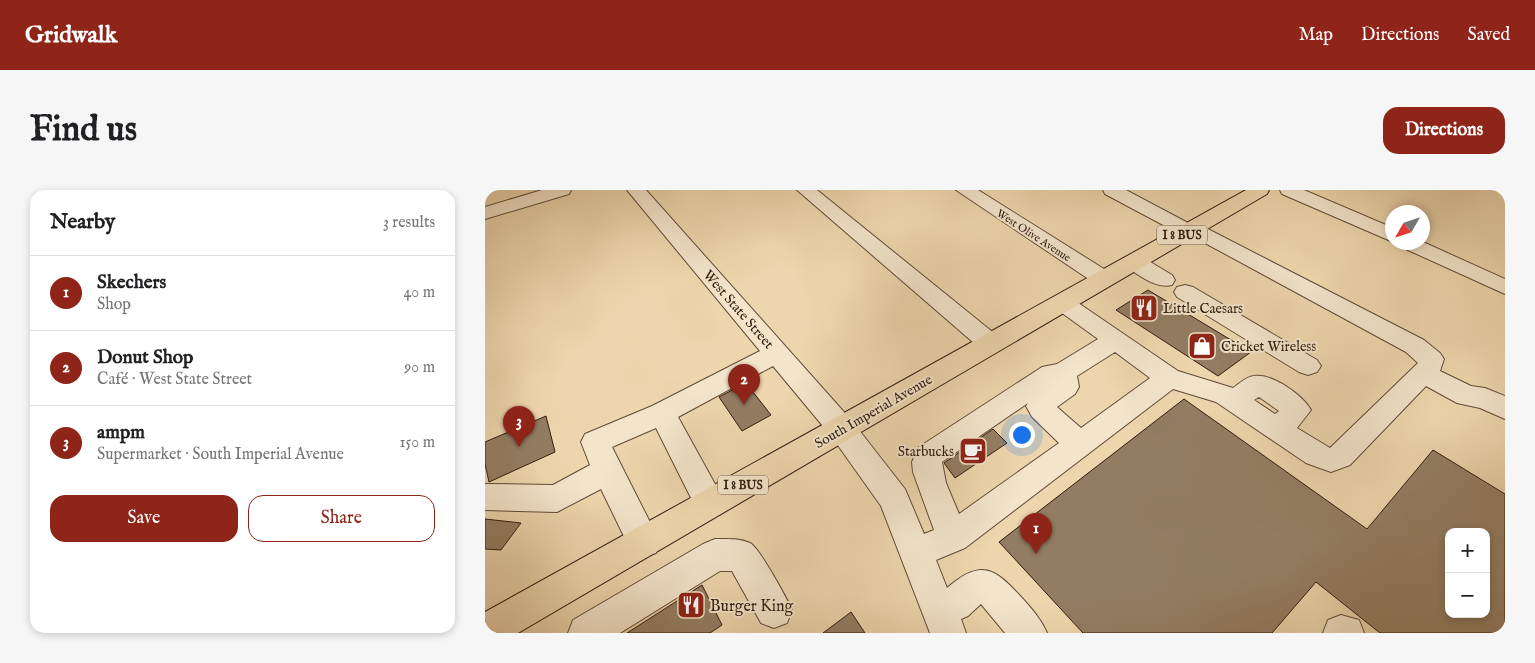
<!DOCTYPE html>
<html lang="en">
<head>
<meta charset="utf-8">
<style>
	body { margin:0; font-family:"IM FELL English",serif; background:#f6f6f6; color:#202124 }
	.controls { position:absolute; right:15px; bottom:15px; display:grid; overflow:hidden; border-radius:10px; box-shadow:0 2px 8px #0003 }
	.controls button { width:45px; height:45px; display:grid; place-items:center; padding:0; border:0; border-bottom:1px solid #e0e0e0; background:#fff; color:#202124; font:25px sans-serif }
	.compass { position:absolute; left:900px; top:15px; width:45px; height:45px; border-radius:50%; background:#fff; box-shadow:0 2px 8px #0003; rotate:231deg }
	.you { position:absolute; left:536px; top:244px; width:18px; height:18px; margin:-12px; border:4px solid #fff; border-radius:50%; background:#1a73e8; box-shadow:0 0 0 8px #1a73e833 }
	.badge { display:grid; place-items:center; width:32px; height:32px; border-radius:50%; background:#8f2418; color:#fff; font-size:16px; font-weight:700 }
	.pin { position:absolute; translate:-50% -41px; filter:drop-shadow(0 1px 2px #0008) }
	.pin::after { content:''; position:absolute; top:26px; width:18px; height:15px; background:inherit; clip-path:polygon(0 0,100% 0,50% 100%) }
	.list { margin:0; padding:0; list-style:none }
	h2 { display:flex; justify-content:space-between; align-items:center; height:65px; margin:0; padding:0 20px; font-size:21px }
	h2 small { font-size:16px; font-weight:400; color:#757577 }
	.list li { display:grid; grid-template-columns:32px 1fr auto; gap:15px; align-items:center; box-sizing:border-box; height:75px; padding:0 20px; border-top:1px solid #e0e0e0 }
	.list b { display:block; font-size:19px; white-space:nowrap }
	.list p { margin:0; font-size:16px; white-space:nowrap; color:#757577 }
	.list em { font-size:16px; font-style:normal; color:#757577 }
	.actions { display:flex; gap:10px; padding:15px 20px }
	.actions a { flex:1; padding:11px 0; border:1px solid #8f2418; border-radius:15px; text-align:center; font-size:18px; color:#8f2418 }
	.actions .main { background:#8f2418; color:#fff }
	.map { position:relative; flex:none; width:1020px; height:443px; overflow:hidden; border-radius:15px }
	header { display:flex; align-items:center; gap:30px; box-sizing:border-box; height:70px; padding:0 25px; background:#8f2418; color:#fff }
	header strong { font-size:24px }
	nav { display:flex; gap:28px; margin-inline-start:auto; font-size:18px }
	.intro { display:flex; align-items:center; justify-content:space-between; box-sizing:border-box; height:120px; padding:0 30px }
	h1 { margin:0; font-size:35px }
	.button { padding:12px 22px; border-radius:15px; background:#8f2418; color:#fff; font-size:18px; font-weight:700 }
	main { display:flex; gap:30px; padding:0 30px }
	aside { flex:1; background:#fff; border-radius:15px; box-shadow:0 2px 8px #0003 }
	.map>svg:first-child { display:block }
	.building { fill:#937d62; stroke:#311c11; fill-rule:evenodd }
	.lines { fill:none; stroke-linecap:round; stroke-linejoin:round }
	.minor-casing { stroke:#604a38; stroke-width:2 }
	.highway-casing { stroke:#311c11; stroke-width:2 }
	.minor { fill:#f3e4ca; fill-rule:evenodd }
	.highway { fill:#edd6ad; fill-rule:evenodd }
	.labels { text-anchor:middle; stroke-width:4; stroke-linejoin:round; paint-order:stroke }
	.far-street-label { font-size:11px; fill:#311c11; stroke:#f3e4ca }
	.shield { fill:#f3e4ca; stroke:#6b5848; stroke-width:1 }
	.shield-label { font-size:12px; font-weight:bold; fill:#311c11 }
	.poi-label { font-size:14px; fill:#311c11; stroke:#f3e4ca; text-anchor:start }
	.street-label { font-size:14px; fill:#311c11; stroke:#f3e4ca }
	.near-poi-label { font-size:16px; fill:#311c11; stroke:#f3e4ca; text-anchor:start }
</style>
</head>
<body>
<header>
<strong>Gridwalk</strong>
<nav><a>Map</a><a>Directions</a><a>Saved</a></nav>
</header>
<div class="intro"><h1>Find us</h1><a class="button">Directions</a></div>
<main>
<aside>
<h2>Nearby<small>3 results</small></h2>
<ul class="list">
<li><span class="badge">1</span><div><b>Skechers</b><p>Shop</p></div><em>40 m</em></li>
<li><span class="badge">2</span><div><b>Donut Shop</b><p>Café · West State Street</p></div><em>90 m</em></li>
<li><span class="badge">3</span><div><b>ampm</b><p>Supermarket · South Imperial Avenue</p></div><em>150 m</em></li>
</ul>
<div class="actions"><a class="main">Save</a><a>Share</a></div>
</aside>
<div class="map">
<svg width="1020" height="443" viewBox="0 0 1020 443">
	<rect width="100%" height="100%" fill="#edd6ad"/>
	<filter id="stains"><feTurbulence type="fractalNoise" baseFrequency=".004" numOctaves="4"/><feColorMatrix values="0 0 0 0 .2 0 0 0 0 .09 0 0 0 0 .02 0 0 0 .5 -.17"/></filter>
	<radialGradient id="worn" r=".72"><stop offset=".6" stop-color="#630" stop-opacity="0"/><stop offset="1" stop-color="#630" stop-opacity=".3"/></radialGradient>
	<g class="building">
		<polygon points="663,100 766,162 733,186 631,120"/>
		<polygon points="261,193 286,225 257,241 234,207"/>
		<path d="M699,209L882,339L948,260L1020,304V443H895L831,392L787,443H598L514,352ZM964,342H1001V424H964Z"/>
		<polygon points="61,226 70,262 4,292 0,274 0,252"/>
		<polygon points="508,239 522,253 470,288 459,273"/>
		<polygon points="0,329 36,333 16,360 0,359"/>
		<polygon points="217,395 237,435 225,443 142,443"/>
		<polygon points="366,422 380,443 338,443"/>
	</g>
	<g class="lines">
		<defs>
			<g id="minor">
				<polygon points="57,0 86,0 84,4 0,29 0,17"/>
				<path d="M142,0H161L367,231L420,299L439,344L449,340L428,282L427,272L434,257L557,177L572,174L613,149L570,118L566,113L570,108L578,106L586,108L693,181L748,198C755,193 761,187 769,186C787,183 818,205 826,220L812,238L845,258L933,173L921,162L707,46L697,45L620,4L618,0H641L705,34L715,35L939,150L955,163L959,169L955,181L986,196L1000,198L1020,206V229L995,218L972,213L941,196L865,275L846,282L821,273L731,212L688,199L480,358L451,370L462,398C496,368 510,378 537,408C547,419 556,429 562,443H520L496,414L483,426L476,429L481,443H445L396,316L347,247L288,176L193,227L241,314L236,324L225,328L214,324L171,238L127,257L175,352L171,363L159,367L147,363L116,299L72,322L0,320V294L68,295L105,275L96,252L100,244L167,216L275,161ZM630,162L665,188L596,238L572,217L590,204L594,197L592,186ZM774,207L794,221L790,224L769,210ZM543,213L541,216L547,227L574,253L474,324L461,293L457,272Z"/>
				<polygon points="312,0 332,0 515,148 518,154 515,160 506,163 497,160"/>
				<polygon points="471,0 493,0 627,84 630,89 627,94 619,96 611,94"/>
				<polygon points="795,0 819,0 908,38 908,52 797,4"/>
				<polygon points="911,52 938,52 1020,89 1020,104 914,56"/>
				<path d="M649,66L657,67L687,85L690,90L687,95C670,99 655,85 641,77L638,72L641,67Z"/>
				<polygon points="700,95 708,97 832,170 836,176 832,182 823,185 814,182 692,107 689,102 692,97"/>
				<path d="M230,349C242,349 254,348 265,353C274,357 302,409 307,420L302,433L289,438L276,433L247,381H235L135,443H83L88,430L218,354Z"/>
				<polygon points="856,425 874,430 879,443 838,443 843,430"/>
			</g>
			<polygon id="highway" points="761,0 784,0 782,4 33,443 0,443 0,422"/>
		</defs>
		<use href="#minor" class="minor-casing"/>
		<use href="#highway" class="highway-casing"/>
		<use href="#minor" class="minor"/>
		<use href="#highway" class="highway"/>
	</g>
	<defs>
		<symbol id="restaurant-square" viewBox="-11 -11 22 22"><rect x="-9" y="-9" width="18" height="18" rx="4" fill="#8f2418" stroke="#f3e4ca"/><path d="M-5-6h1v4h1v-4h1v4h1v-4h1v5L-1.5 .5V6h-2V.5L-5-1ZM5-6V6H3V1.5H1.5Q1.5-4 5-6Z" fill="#fff"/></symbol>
		<symbol id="shop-square" viewBox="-11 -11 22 22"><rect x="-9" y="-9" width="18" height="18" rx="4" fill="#8f2418" stroke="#f3e4ca"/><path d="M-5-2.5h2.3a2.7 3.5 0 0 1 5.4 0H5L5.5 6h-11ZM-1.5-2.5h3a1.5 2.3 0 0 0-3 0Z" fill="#fff"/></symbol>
		<symbol id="cafe-square" viewBox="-11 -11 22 22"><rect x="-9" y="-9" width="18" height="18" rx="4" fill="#8f2418" stroke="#f3e4ca"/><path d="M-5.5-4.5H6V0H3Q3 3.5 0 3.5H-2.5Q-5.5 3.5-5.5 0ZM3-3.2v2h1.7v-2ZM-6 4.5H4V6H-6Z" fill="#fff"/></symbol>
	</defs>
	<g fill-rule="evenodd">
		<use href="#restaurant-square" x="643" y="102" width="32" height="32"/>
		<use href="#shop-square" x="701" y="140" width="32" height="32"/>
		<use href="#cafe-square" x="472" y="245" width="32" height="32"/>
		<use href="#restaurant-square" x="190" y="399" width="32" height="32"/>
	</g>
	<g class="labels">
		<g class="far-street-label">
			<text transform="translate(549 45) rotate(33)" y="4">West Olive Avenue</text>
		</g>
		<g class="shield">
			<rect x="672" y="35.5" width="50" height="19" rx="4"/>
			<rect x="233" y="285.5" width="50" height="19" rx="4"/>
		</g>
		<g class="shield-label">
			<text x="697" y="49">I 8 BUS</text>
			<text x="258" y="299">I 8 BUS</text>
		</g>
		<g class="poi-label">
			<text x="678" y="123">Little Caesars</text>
			<text x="736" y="161">Cricket Wireless</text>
			<text x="469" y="266" text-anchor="end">Starbucks</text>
		</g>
		<g class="street-label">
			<text transform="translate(254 119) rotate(49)" y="5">West State Street</text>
			<text transform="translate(388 221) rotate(-30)" y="5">South Imperial Avenue</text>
		</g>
		<g class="near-poi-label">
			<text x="225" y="421">Burger King</text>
		</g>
	</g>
	<rect width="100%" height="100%" filter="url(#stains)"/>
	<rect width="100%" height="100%" fill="url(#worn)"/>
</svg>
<div class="controls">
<button>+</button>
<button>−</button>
</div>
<svg class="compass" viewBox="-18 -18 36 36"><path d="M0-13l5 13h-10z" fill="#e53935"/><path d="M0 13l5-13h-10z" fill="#757577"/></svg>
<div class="you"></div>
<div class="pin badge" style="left:551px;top:364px">1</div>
<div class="pin badge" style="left:259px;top:215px">2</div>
<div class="pin badge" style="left:34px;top:257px">3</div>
</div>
</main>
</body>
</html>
